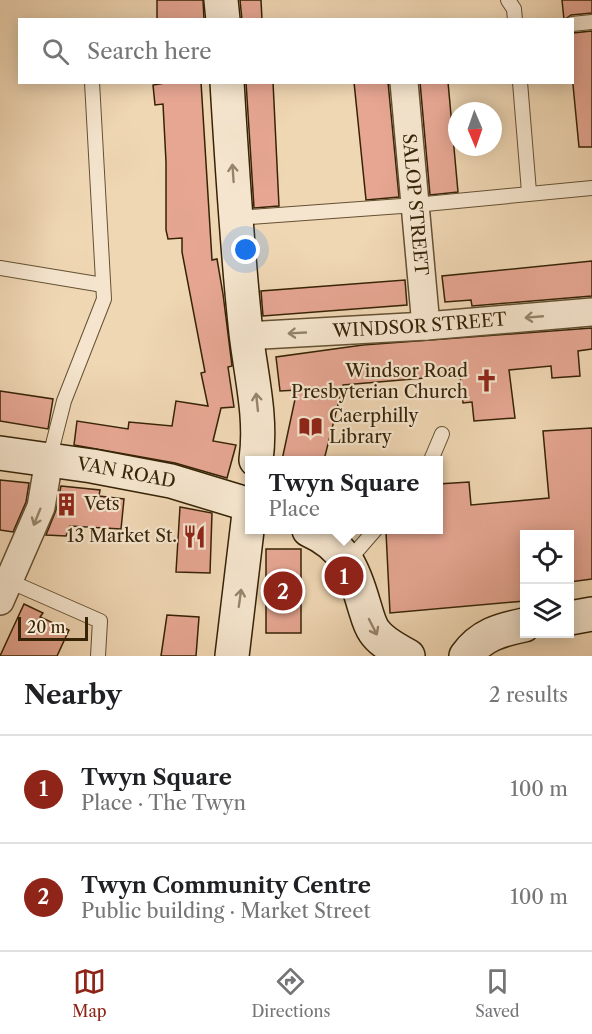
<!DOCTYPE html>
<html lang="en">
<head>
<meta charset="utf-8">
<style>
	body { margin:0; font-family:"Libre Caslon Text",serif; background:#f6f6f6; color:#202124 }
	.controls { position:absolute; right:18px; bottom:18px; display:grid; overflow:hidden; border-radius:0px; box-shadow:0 3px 15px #0003 }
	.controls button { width:54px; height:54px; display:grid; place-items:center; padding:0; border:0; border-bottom:2px solid #e0e0e0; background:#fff; color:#202124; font:30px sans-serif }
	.compass { position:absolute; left:448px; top:102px; width:54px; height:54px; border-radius:50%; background:#fff; box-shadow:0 3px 15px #0003; rotate:178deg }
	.scale { position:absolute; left:18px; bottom:15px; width:70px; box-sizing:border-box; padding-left:6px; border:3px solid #362306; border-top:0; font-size:16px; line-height:21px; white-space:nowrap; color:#362306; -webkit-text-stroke:4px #f5e5ce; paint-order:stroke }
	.you { position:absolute; left:246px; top:250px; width:21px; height:21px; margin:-15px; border:4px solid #fff; border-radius:50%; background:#1a73e8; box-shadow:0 0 0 9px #1a73e833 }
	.badge { display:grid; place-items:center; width:39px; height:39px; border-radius:50%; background:#8f2418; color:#fff; font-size:20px; font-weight:700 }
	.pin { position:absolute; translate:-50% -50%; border:3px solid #fff; box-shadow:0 2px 6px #0006 }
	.popup { position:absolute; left:245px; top:456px; width:198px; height:78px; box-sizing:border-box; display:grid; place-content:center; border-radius:0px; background:#fff; filter:drop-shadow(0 2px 4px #0005); font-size:20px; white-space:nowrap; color:#757577 }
	.popup b { font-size:22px; color:#202124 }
	.popup::after { content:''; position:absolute; left:50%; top:100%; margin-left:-12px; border:12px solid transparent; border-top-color:#fff }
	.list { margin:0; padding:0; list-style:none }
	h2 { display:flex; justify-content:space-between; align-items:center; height:78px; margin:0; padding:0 24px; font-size:26px }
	h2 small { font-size:20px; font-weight:400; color:#757577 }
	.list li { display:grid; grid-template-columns:39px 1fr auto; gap:18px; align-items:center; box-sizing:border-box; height:108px; padding:0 24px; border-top:2px solid #e0e0e0 }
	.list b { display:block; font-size:22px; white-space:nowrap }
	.list p { margin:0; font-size:20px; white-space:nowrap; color:#757577 }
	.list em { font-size:20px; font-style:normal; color:#757577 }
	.icon { flex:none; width:33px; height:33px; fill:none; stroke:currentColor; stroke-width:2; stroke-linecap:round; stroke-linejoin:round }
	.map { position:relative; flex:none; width:592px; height:656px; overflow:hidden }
	.search { position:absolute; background:#fff; box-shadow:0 3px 15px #0003; left:18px; right:18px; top:18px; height:66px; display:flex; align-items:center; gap:15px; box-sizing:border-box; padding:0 21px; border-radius:0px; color:#757577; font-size:22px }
	.sheet { height:294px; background:#fff }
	nav { display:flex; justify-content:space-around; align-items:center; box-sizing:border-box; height:84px; border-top:2px solid #e0e0e0; background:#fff; font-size:16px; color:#757577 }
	nav a { display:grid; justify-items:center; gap:3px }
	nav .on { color:#8f2418 }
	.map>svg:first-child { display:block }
	.building { fill:#e6a692; stroke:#362306; stroke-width:1.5 }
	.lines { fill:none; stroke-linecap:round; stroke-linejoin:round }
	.lane-casing { stroke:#645032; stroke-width:16 }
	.street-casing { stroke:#645032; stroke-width:30 }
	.secondary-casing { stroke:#362306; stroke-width:36 }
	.lane { stroke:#f5e5ce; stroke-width:14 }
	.street { stroke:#f5e5ce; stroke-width:27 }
	.secondary { stroke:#f5e5ce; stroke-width:33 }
	.oneway { stroke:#96846a }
	.labels { text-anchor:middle; stroke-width:4.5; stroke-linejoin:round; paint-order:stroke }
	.street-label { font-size:18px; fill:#362306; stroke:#f5e5ce }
	.poi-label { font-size:18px; fill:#362306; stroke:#f5e5ce; text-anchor:end }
</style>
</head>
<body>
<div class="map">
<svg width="592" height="656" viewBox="0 0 592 656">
	<rect width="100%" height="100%" fill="#f0d7b4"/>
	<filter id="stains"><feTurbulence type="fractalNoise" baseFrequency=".00333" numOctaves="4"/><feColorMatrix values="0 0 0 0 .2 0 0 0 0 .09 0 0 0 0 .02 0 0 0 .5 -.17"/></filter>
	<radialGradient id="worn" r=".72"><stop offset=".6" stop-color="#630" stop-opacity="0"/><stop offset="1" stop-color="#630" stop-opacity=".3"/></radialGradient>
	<g class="building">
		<polygon points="157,0 203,0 204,20 157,20"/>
		<polygon points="240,0 261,0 262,20 242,20"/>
		<polygon points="562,0 592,0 592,13 571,15 564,20"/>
		<polygon points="592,31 592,147 579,147 573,85 573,33"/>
		<polygon points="171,82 201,82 212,260 217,259 223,294 232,366 228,367 234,407 221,408 213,441 236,445 227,478 175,463 74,445 77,421 128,429 129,422 172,426 176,401 208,406 201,373 205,372 182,252 182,238 168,239 166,230 166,162 163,104 155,105 153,85"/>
		<polygon points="246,82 273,82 279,206 254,208"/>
		<polygon points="354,82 388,82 399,197 366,200"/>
		<polygon points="420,82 448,82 458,192 430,195"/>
		<polygon points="592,261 592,296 472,306 471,300 445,302 442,276"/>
		<polygon points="405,280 407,305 263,316 261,291"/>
		<polygon points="592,328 592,349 578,351 580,376 552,378 551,366 509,370 515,418 474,421 472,402 463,403 460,375 343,385 324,460 282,460 297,390 280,391 276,357 363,345"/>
		<polygon points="0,391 53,399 48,429 0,421"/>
		<polygon points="592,428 592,579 570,582 570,534 525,534 525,601 390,613 386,532 438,530 438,484 469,482 471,505 549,498 543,431"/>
		<polygon points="0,480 29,483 26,502 13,532 0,530"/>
		<polygon points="61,486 100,490 99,496 124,499 121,529 70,526 66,536 46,535 56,510"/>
		<polygon points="180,507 212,513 210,573 176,572"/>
		<rect x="266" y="549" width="35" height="84"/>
		<polygon points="24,604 43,613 40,617 69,630 57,656 0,656"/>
		<polygon points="167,615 199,617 196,656 161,656"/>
	</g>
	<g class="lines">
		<defs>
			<g id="lane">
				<polyline points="508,0 514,9 515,20"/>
				<polyline points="572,24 592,22"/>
				<polyline points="520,82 529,192"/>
				<polyline points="236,218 415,205 592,188"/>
				<polyline points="0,268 103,285"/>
				<polyline points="49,460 64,401 104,299 92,82"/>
				<polyline points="431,460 442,434"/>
				<polyline points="350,562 355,553 375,530"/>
				<polyline points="9,581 100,621 98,656"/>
			</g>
			<g id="street">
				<path id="s1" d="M404,82L426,326"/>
				<path id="s2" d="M246,336L426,326L592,312"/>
				<polyline points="0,601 41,507 49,460"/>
			</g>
			<g id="secondary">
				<polyline points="221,0 223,20"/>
				<path d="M227,82C232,166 237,250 246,333C251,376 262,417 256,460"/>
				<path id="s3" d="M0,453L92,466L171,481L250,505"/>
				<path d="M309,530C345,546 354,570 364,605C367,614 369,624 374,631C382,643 396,649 408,656"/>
				<polyline points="570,618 592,614"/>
				<polyline points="232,656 250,505"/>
				<path d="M466,656C481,635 500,630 524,625"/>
			</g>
		</defs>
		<use href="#lane" class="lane-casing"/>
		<use href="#street" class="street-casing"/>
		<use href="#secondary" class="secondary-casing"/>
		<use href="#lane" class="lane"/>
		<use href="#street" class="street"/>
		<use href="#secondary" class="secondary"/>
	</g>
	<defs><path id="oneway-shaft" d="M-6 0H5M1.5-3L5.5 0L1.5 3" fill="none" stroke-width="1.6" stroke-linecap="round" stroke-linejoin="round" transform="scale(1.5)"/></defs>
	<g class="oneway">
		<use href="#oneway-shaft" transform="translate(233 173) rotate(-94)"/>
		<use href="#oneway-shaft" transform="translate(534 317) rotate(175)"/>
		<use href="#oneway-shaft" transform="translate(297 333) rotate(177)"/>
		<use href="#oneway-shaft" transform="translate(257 402) rotate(-96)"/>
		<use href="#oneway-shaft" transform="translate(37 517) rotate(112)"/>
		<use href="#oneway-shaft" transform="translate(240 598) rotate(-82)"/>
		<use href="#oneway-shaft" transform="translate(373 627) rotate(63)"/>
	</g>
	<defs>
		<symbol id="church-bare" viewBox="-9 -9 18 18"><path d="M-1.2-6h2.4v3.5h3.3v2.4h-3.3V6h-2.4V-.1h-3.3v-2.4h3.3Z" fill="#8f2418" stroke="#f5e5ce" stroke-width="2.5" paint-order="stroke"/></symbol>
		<symbol id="library-bare" viewBox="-9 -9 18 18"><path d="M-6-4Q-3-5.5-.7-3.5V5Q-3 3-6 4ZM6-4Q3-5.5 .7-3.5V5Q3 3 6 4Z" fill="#8f2418" stroke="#f5e5ce" stroke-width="2.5" paint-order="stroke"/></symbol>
		<symbol id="building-bare" viewBox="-9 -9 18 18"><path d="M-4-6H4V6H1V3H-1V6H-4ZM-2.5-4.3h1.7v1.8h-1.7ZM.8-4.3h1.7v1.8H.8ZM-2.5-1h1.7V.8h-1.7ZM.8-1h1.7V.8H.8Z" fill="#8f2418" stroke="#f5e5ce" stroke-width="2.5" paint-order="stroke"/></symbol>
		<symbol id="restaurant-bare" viewBox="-9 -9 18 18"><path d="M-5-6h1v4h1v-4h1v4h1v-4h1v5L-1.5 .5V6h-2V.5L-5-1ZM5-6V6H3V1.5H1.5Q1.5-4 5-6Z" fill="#8f2418" stroke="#f5e5ce" stroke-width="2.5" paint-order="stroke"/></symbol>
	</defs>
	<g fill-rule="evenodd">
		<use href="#church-bare" x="470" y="364" width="33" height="33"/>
		<use href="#library-bare" x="294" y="410" width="33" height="33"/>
		<use href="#building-bare" x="50" y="488" width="33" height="33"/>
		<use href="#restaurant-bare" x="178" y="520" width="33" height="33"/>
	</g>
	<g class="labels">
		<g class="street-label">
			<text dy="6" stroke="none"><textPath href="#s1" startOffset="123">SALOP STREET</textPath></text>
			<text dy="6" stroke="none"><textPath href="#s2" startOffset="174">WINDSOR STREET</textPath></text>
			<text dy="6" stroke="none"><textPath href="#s3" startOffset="128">VAN ROAD</textPath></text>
		</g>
		<g class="poi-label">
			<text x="468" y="377">Windsor Road<tspan x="468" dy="21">Presbyterian Church</tspan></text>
			<text x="329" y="422" text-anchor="start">Caerphilly<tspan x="329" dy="21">Library</tspan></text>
			<text x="84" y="510" text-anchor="start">Vets</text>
			<text x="177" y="542">13 Market St.</text>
		</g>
	</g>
	<rect width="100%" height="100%" filter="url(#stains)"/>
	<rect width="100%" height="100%" fill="url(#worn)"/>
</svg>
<div class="controls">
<button><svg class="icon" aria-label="locate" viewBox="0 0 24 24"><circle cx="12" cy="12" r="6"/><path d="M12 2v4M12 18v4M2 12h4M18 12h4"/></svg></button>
<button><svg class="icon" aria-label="layers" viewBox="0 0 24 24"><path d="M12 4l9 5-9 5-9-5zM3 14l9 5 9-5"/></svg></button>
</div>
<svg class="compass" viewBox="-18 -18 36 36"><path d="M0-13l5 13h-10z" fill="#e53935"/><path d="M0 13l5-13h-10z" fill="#757577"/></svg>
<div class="scale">20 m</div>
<div class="you"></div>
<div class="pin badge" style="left:344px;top:576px">1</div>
<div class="popup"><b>Twyn Square</b>Place</div>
<div class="pin badge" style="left:283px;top:591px">2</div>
<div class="search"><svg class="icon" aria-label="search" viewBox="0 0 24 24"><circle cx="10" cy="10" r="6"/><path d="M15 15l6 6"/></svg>Search here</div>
</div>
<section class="sheet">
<h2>Nearby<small>2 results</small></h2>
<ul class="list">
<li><span class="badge">1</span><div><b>Twyn Square</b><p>Place · The Twyn</p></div><em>100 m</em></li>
<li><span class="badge">2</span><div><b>Twyn Community Centre</b><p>Public building · Market Street</p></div><em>100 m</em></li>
</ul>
</section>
<nav>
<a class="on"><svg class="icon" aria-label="map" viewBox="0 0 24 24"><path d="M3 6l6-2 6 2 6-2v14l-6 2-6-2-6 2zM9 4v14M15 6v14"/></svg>Map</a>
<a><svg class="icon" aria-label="directions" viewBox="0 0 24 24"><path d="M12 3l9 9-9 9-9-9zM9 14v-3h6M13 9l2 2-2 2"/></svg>Directions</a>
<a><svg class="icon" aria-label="saved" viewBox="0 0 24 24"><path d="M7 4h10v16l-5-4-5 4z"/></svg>Saved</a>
</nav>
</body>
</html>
